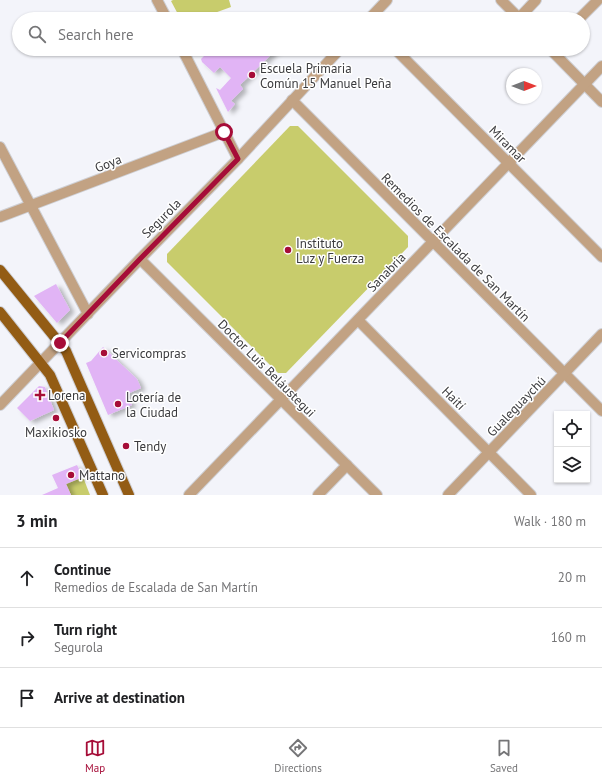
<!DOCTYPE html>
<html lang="en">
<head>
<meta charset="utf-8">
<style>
	body { margin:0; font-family:"PT Sans",sans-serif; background:#f2f2f2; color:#202124 }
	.controls { position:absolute; right:12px; bottom:12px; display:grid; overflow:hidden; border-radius:0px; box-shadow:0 1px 3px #0004 }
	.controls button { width:36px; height:36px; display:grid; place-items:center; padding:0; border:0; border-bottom:1px solid #e0e0e0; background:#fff; color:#202124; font:20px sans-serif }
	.compass { position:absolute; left:506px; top:68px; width:36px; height:36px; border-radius:50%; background:#fff; box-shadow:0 1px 3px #0004; rotate:90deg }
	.stop { position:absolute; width:12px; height:12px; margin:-9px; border:3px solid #a60d38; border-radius:50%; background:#fff }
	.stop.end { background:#a60d38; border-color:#fff; box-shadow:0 1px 4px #0008 }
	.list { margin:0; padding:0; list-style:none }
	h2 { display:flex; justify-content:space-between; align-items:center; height:52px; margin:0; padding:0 16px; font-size:17px }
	h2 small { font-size:13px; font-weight:400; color:#757577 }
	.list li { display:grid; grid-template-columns:26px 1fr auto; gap:12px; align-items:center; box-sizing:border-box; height:60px; padding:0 16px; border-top:1px solid #e0e0e0 }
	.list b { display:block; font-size:15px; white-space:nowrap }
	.list p { margin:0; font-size:13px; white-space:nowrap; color:#757577 }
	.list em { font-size:13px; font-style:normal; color:#757577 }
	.icon { flex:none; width:22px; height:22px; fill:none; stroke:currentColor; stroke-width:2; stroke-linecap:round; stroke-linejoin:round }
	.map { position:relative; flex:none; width:602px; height:495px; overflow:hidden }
	.search { position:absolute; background:#fff; box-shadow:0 1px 3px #0004; left:12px; right:12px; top:12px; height:44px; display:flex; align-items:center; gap:10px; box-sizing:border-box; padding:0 14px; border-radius:22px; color:#757577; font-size:15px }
	.sheet { height:232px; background:#fff }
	nav { display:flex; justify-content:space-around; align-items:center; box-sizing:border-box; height:56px; border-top:1px solid #e0e0e0; background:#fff; font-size:11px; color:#757577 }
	nav a { display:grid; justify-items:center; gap:2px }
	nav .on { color:#a60d38 }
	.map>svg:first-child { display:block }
	.green { fill:#c8cc6c }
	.building { fill:#e1b4f5; filter:url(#shadow) }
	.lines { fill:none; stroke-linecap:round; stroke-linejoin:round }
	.minor-casing { stroke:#cecfd4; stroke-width:12 }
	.tertiary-casing { stroke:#cecfd4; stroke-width:12 }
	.primary-casing { stroke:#cecfd4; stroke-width:12 }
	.minor { stroke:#c2a283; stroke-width:10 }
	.tertiary { stroke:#c2a283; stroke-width:10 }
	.primary { stroke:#935c14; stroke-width:10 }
	.route { stroke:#a60d38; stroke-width:5 }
	.poi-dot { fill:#a60d38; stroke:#fff; stroke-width:1.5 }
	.labels { text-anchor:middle; stroke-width:3; stroke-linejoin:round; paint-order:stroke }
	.poi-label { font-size:13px; fill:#3b3b3e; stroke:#fff; text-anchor:start }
	.street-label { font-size:13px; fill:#3b3b3e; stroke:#fff }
</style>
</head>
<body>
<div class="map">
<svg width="602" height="495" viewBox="0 0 602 495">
	<defs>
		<filter id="shadow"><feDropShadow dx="4.5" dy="2.5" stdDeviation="2" flood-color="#0004"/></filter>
	</defs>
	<rect width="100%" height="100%" fill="#f3f4fa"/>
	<g class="green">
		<polygon points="173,0 229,0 231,7 198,19 192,19 190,14 180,18 171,1"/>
		<polygon points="290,126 298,126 408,236 408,247 286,373 278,373 167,262 167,254"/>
		<polygon points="83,477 90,495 71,495 66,484"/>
	</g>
	<g class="building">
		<polygon points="199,49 277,49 240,85 243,89 231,101 235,104 228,112 216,88 220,90 231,78 220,67 214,73 202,62 201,59 205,55"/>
		<polygon points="56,284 70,310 57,323 34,296"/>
		<polygon points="103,347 137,379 141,388 127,394 132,405 108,415 86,363 91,361"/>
		<polygon points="39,386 45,387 54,410 30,421 17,408"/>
		<polygon points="77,465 83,477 66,484 71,495 42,495 58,488 52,475"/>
	</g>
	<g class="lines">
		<defs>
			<g id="minor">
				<polyline points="157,0 167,19"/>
				<polyline points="501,0 520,19"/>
				<polyline points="519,18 536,0"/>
				<polyline points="579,19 598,0"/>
				<polyline points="182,49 238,159"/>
				<polyline points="395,49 602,257"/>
				<polyline points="550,49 602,102"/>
				<polyline points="292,100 602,411"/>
				<polyline points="0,147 88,314"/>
				<polyline points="0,217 224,132"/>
				<polyline points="140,259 377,495"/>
				<polyline points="358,320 531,495"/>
				<polyline points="318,495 347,465"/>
				<polyline points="448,495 602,334"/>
			</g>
			<g id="tertiary">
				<polyline points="369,19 387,0"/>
				<polyline points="0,405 140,259 238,159 340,49"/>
				<polyline points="189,495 602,66"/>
			</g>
			<g id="primary">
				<polyline points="0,270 66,351 129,495"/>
				<polyline points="0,312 50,375 103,495"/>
			</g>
		</defs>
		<use href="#minor" class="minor-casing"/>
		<use href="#tertiary" class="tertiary-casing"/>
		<use href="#primary" class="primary-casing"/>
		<use href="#minor" class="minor"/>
		<use href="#tertiary" class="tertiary"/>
		<use href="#primary" class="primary"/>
	</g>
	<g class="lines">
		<polyline class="route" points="60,343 140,259 238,159 224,132"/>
	</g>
	<g class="poi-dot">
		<circle cx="252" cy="75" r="4"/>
		<circle cx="288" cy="250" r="4"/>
		<circle cx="104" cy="353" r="4"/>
		<path d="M38 389h4v4h4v4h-4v4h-4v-4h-4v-4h4z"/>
		<circle cx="118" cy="404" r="4"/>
		<circle cx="56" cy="418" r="4"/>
		<circle cx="126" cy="446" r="4"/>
		<circle cx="71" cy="475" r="4"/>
	</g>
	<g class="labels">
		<g class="poi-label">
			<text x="260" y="73">Escuela Primaria<tspan x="260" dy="15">Común 15 Manuel Peña</tspan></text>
			<text x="296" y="248">Instituto<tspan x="296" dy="15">Luz y Fuerza</tspan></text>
			<text x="112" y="358">Servicompras</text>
			<text x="48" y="400">Lorena</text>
			<text x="126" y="402">Lotería de<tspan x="126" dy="15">la Ciudad</tspan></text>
			<text x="56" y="437" text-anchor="middle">Maxikiosko</text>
			<text x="134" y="451">Tendy</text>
			<text x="79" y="480">Mattano</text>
		</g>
		<g class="street-label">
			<text transform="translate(508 144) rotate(45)" y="5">Miramar</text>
			<text transform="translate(108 163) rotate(-21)" y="5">Goya</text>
			<text transform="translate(161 218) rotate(-45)" y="5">Segurola</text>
			<text transform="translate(456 247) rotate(45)" y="5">Remedios de Escalada de San Martín</text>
			<text transform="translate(386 272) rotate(-46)" y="5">Sanabria</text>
			<text transform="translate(267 368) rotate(45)" y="5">Doctor Luis Beláustegui</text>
			<text transform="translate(454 398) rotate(45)" y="5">Haití</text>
			<text transform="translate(516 406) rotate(-46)" y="5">Gualeguaychú</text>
		</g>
	</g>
</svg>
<div class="controls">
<button><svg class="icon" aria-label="locate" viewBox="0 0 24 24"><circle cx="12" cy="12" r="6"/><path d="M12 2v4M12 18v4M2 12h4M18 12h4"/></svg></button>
<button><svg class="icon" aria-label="layers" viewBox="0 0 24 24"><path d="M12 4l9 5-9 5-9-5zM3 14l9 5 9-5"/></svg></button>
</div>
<svg class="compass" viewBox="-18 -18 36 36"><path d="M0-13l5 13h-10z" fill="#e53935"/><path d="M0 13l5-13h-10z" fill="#757577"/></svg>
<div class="stop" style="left:224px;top:132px"></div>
<div class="stop end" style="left:60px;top:343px"></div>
<div class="search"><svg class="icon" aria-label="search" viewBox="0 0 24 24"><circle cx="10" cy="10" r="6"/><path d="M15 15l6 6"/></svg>Search here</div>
</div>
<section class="sheet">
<h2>3 min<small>Walk · 180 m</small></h2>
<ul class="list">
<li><svg class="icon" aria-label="ahead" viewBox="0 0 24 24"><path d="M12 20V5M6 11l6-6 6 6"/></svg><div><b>Continue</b><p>Remedios de Escalada de San Martín</p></div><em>20 m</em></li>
<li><svg class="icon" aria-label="right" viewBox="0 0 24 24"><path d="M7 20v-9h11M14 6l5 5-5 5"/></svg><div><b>Turn right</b><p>Segurola</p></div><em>160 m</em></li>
<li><svg class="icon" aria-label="arrive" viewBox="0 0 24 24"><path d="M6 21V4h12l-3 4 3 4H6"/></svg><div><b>Arrive at destination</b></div></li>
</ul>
</section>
<nav>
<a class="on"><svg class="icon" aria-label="map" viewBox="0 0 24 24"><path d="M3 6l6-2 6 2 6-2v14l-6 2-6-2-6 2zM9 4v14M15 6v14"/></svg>Map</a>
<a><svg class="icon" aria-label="directions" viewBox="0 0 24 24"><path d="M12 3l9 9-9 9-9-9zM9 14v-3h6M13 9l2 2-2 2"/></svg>Directions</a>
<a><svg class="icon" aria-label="saved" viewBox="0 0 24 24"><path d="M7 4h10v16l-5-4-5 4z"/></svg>Saved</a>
</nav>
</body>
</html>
